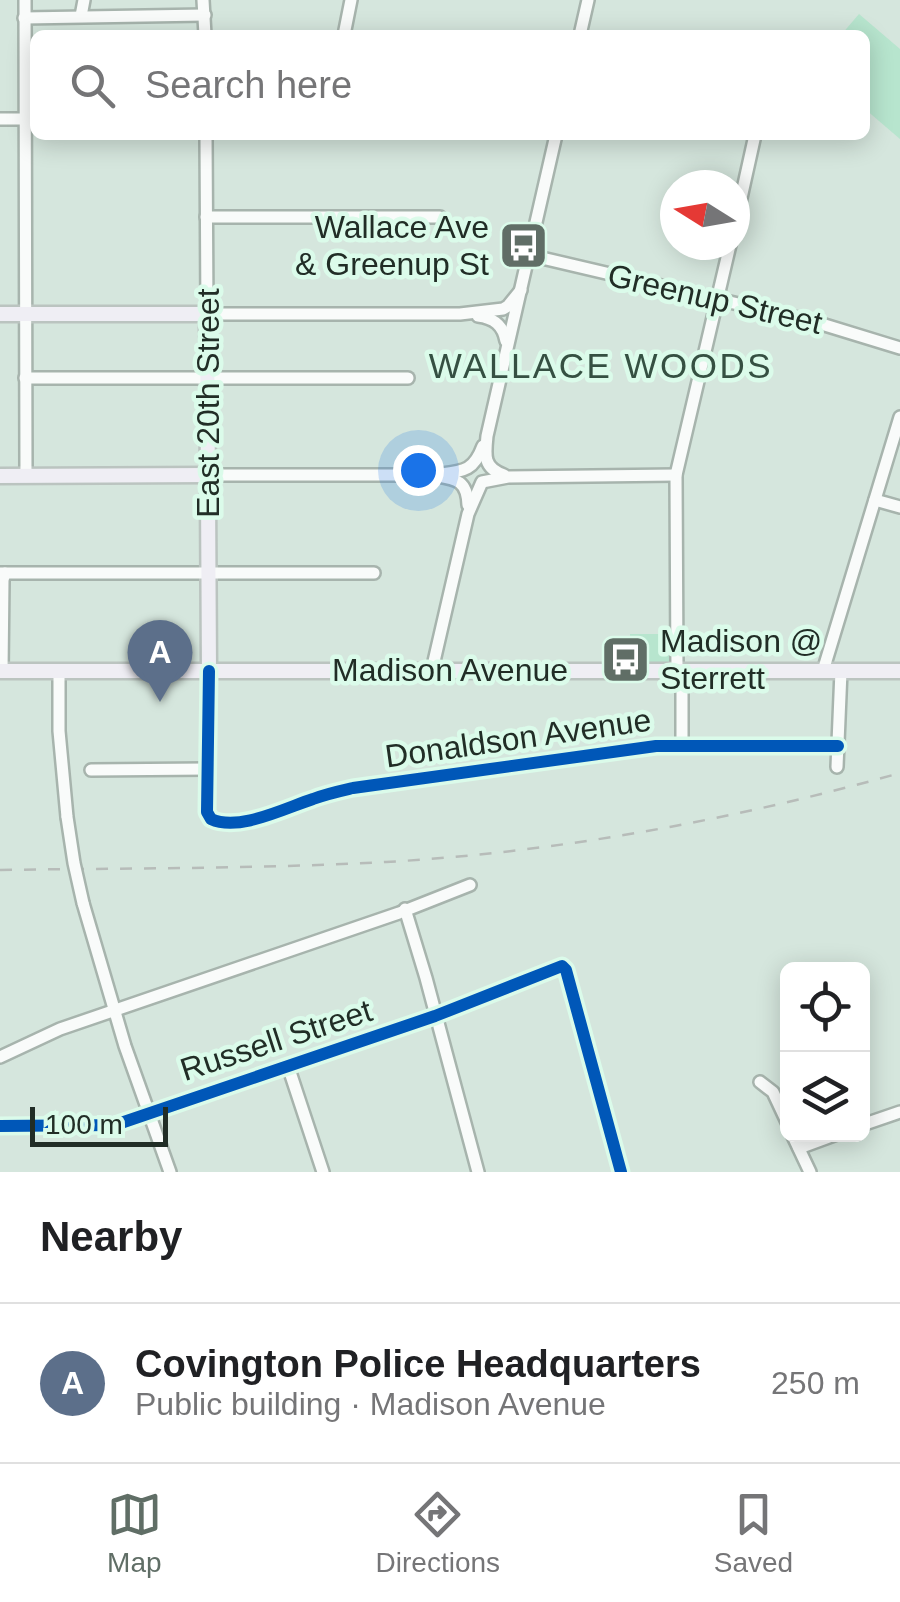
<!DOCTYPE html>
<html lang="en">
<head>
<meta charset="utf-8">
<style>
	body { margin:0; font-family:Helvetica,sans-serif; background:#f2f2f2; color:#202124 }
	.controls { position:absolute; right:30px; bottom:30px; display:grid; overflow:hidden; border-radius:15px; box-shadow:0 5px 25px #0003 }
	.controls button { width:90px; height:90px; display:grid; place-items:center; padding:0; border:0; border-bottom:2px solid #e0e0e0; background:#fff; color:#202124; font:50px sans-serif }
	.compass { position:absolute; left:660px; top:170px; width:90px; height:90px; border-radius:50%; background:#fff; box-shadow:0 5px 25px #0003; rotate:281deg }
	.scale { position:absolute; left:30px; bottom:25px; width:138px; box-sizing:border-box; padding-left:10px; border:5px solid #212d26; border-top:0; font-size:28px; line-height:35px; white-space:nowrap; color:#212d26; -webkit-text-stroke:8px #dbfbea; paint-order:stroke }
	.you { position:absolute; left:418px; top:470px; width:35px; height:35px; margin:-25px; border:8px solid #fff; border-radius:50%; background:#1a73e8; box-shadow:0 0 0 15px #1a73e833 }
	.badge { display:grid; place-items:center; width:65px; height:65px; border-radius:50%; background:#606e66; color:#fff; font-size:32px; font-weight:700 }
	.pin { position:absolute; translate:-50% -82px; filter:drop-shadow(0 2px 5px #0008) }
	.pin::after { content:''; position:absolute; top:52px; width:35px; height:30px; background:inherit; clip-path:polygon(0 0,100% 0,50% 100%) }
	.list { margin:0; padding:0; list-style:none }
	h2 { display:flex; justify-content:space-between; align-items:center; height:130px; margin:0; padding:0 40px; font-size:42px }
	h2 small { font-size:32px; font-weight:400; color:#757577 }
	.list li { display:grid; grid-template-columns:65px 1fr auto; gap:30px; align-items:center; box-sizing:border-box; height:160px; padding:0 40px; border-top:2px solid #e0e0e0 }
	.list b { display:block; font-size:38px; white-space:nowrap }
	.list p { margin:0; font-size:32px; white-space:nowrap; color:#757577 }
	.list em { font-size:32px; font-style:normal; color:#757577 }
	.icon { flex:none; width:55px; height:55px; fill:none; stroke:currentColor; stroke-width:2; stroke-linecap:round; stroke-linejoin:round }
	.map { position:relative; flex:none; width:900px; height:1172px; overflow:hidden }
	.search { position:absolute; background:#fff; box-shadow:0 5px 25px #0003; left:30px; right:30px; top:30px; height:110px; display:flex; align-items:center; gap:25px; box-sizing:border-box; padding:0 35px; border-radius:15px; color:#757577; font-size:38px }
	.sheet { height:290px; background:#fff }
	nav { display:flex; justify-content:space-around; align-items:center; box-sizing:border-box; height:140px; border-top:2px solid #e0e0e0; background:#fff; font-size:28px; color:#757577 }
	nav a { display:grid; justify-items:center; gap:5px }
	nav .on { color:#606e66 }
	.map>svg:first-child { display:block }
	.green { fill:#b7e5ce }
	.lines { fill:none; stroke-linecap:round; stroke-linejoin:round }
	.minor-casing { stroke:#a7b4ad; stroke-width:16 }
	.major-casing { stroke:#bbc4c0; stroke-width:19 }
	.minor { stroke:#f9fbfa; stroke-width:11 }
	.major { stroke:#efeef4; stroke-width:14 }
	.rail { stroke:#b7bcb9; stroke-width:2.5; stroke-dasharray:12 12; stroke-linecap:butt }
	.minor-bridge-casing { stroke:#a7b4ad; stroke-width:16; stroke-linecap:butt }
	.minor-bridge { stroke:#f9fbfa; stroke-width:11 }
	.cycleway-casing { stroke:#dbfbea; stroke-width:19 }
	.cycleway { stroke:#0057b8; stroke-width:12 }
	.labels { text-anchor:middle; stroke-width:9; stroke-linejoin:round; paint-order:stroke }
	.poi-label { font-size:32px; fill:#212d26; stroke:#dbfbea; text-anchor:end }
	.street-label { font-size:32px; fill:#212d26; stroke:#dbfbea }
	.neighbourhood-label { font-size:35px; letter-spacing:2.5px; fill:#355042; stroke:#dbfbea }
</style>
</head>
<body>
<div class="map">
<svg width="900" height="1172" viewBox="0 0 900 1172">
	<rect width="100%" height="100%" fill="#d5e6dd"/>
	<g class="green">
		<polygon points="859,14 900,49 900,139 865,109 865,35 841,35"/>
		<polygon points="630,634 677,634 677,671 629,671"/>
	</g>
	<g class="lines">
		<defs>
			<g id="minor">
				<polyline points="25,0 26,476"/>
				<polyline points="203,0 205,35"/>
				<polyline points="81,16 84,0"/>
				<polyline points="24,18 205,15"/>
				<polyline points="344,35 351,0"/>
				<polyline points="580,35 588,0"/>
				<polyline points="0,119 35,119"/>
				<polyline points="206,135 207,314 460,314 503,309 508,306 521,290"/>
				<polyline points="206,217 440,217"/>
				<polyline points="735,225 755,135"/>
				<polyline points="529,255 815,322 900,348"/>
				<path d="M478,316C494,318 503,325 506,341"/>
				<polyline points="25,378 408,378"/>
				<path d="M441,474C465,471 474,470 483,446"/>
				<path d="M209,475H431C454,479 467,478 468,505"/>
				<path d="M504,475C483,468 485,455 487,436L556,135"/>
				<polyline points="875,500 900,507"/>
				<polyline points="0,573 374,573"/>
				<polyline points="432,670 468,514 482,482 508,477 676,475"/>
				<polyline points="2,671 3,580 5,573"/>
				<polyline points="59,671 59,731 67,817"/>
				<path d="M209,671L207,812L211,819C239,832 285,808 313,799C326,794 340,791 353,788L656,746H838"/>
				<polyline points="823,671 900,417"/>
				<polyline points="682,746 682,678 677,671 676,475 730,245"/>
				<polyline points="837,767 841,671"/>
				<polyline points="91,770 207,769"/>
				<polyline points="83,903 125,1046 170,1172"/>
				<polyline points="405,909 426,978 478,1172"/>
				<polyline points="0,1057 60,1029 399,913 470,885"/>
				<polyline points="288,1066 323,1172"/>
				<polyline points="760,1082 773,1092 788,1124"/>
				<polyline points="862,1125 900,1112"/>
				<polyline points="0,1126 115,1125 435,1016 562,966 566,970 621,1172"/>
				<polyline points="792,1134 810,1172"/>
				<polyline points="799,1148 837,1134"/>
			</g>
			<g id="major">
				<polyline points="0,314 207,314 209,671"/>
				<polyline points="0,476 209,475"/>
				<polyline points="0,671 900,671"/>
			</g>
		</defs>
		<use href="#minor" class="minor-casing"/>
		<use href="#major" class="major-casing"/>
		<use href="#minor" class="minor"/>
		<use href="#major" class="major"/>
		<path class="rail" d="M0,870C129,868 258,869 386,862C559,852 733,820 900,773"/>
		<defs>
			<polyline id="minor-bridge" points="67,817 74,863 83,903"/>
		</defs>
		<use href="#minor-bridge" class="minor-bridge-casing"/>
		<use href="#minor-bridge" class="minor-bridge"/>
		<defs>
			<g id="cycleway">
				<path d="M209,671L207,812L211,819C239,832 285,808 313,799C326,794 340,791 353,788L656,746H838"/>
				<polyline points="0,1126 115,1125 435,1016 562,966 566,970 621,1172"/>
			</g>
		</defs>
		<use href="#cycleway" class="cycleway-casing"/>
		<use href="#cycleway" class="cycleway"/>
	</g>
	<defs>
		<symbol id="bus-square" viewBox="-11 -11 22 22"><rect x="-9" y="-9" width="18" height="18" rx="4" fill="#606e66" stroke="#dbfbea"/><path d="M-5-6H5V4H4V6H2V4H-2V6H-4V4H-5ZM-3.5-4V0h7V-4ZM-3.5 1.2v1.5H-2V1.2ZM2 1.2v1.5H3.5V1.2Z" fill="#fff"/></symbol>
	</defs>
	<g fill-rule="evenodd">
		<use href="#bus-square" x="496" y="218" width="55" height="55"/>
		<use href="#bus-square" x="598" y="632" width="55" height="55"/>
	</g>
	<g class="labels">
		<g class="poi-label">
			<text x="489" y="238">Wallace Ave<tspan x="489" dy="37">&amp; Greenup St</tspan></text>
			<text x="660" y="652" text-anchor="start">Madison @<tspan x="660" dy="37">Sterrett</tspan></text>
		</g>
		<g class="street-label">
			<text transform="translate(715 299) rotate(13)" y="11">Greenup Street</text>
			<text transform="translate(208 403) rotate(-90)" y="11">East 20th Street</text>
			<text x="450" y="681">Madison Avenue</text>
			<text transform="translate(518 738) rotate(-8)" y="11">Donaldson Avenue</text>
			<text transform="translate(276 1040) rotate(-18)" y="11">Russell Street</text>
		</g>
		<g class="neighbourhood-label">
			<text x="601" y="378">WALLACE WOODS</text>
		</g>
	</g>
</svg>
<div class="controls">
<button><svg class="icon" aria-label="locate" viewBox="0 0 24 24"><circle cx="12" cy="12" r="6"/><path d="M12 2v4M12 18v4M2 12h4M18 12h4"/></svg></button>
<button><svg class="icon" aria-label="layers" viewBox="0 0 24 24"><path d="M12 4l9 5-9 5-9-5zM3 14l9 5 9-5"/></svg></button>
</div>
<svg class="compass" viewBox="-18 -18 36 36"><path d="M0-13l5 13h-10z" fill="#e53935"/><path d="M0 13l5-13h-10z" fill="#757577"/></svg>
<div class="scale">100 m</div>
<div class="you"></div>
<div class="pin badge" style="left:160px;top:702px;background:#5c6f8a">A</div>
<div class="search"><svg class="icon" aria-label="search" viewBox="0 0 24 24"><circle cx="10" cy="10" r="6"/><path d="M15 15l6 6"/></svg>Search here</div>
</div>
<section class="sheet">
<h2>Nearby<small></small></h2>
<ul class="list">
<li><span class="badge" style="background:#5c6f8a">A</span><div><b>Covington Police Headquarters</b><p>Public building · Madison Avenue</p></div><em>250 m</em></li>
</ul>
</section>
<nav>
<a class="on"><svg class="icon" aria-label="map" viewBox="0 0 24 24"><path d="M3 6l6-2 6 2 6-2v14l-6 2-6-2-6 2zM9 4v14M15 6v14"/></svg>Map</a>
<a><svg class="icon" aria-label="directions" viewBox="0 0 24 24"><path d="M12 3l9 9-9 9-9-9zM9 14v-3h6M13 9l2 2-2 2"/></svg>Directions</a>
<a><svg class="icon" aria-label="saved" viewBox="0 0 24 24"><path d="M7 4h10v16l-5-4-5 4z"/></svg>Saved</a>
</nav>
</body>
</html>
